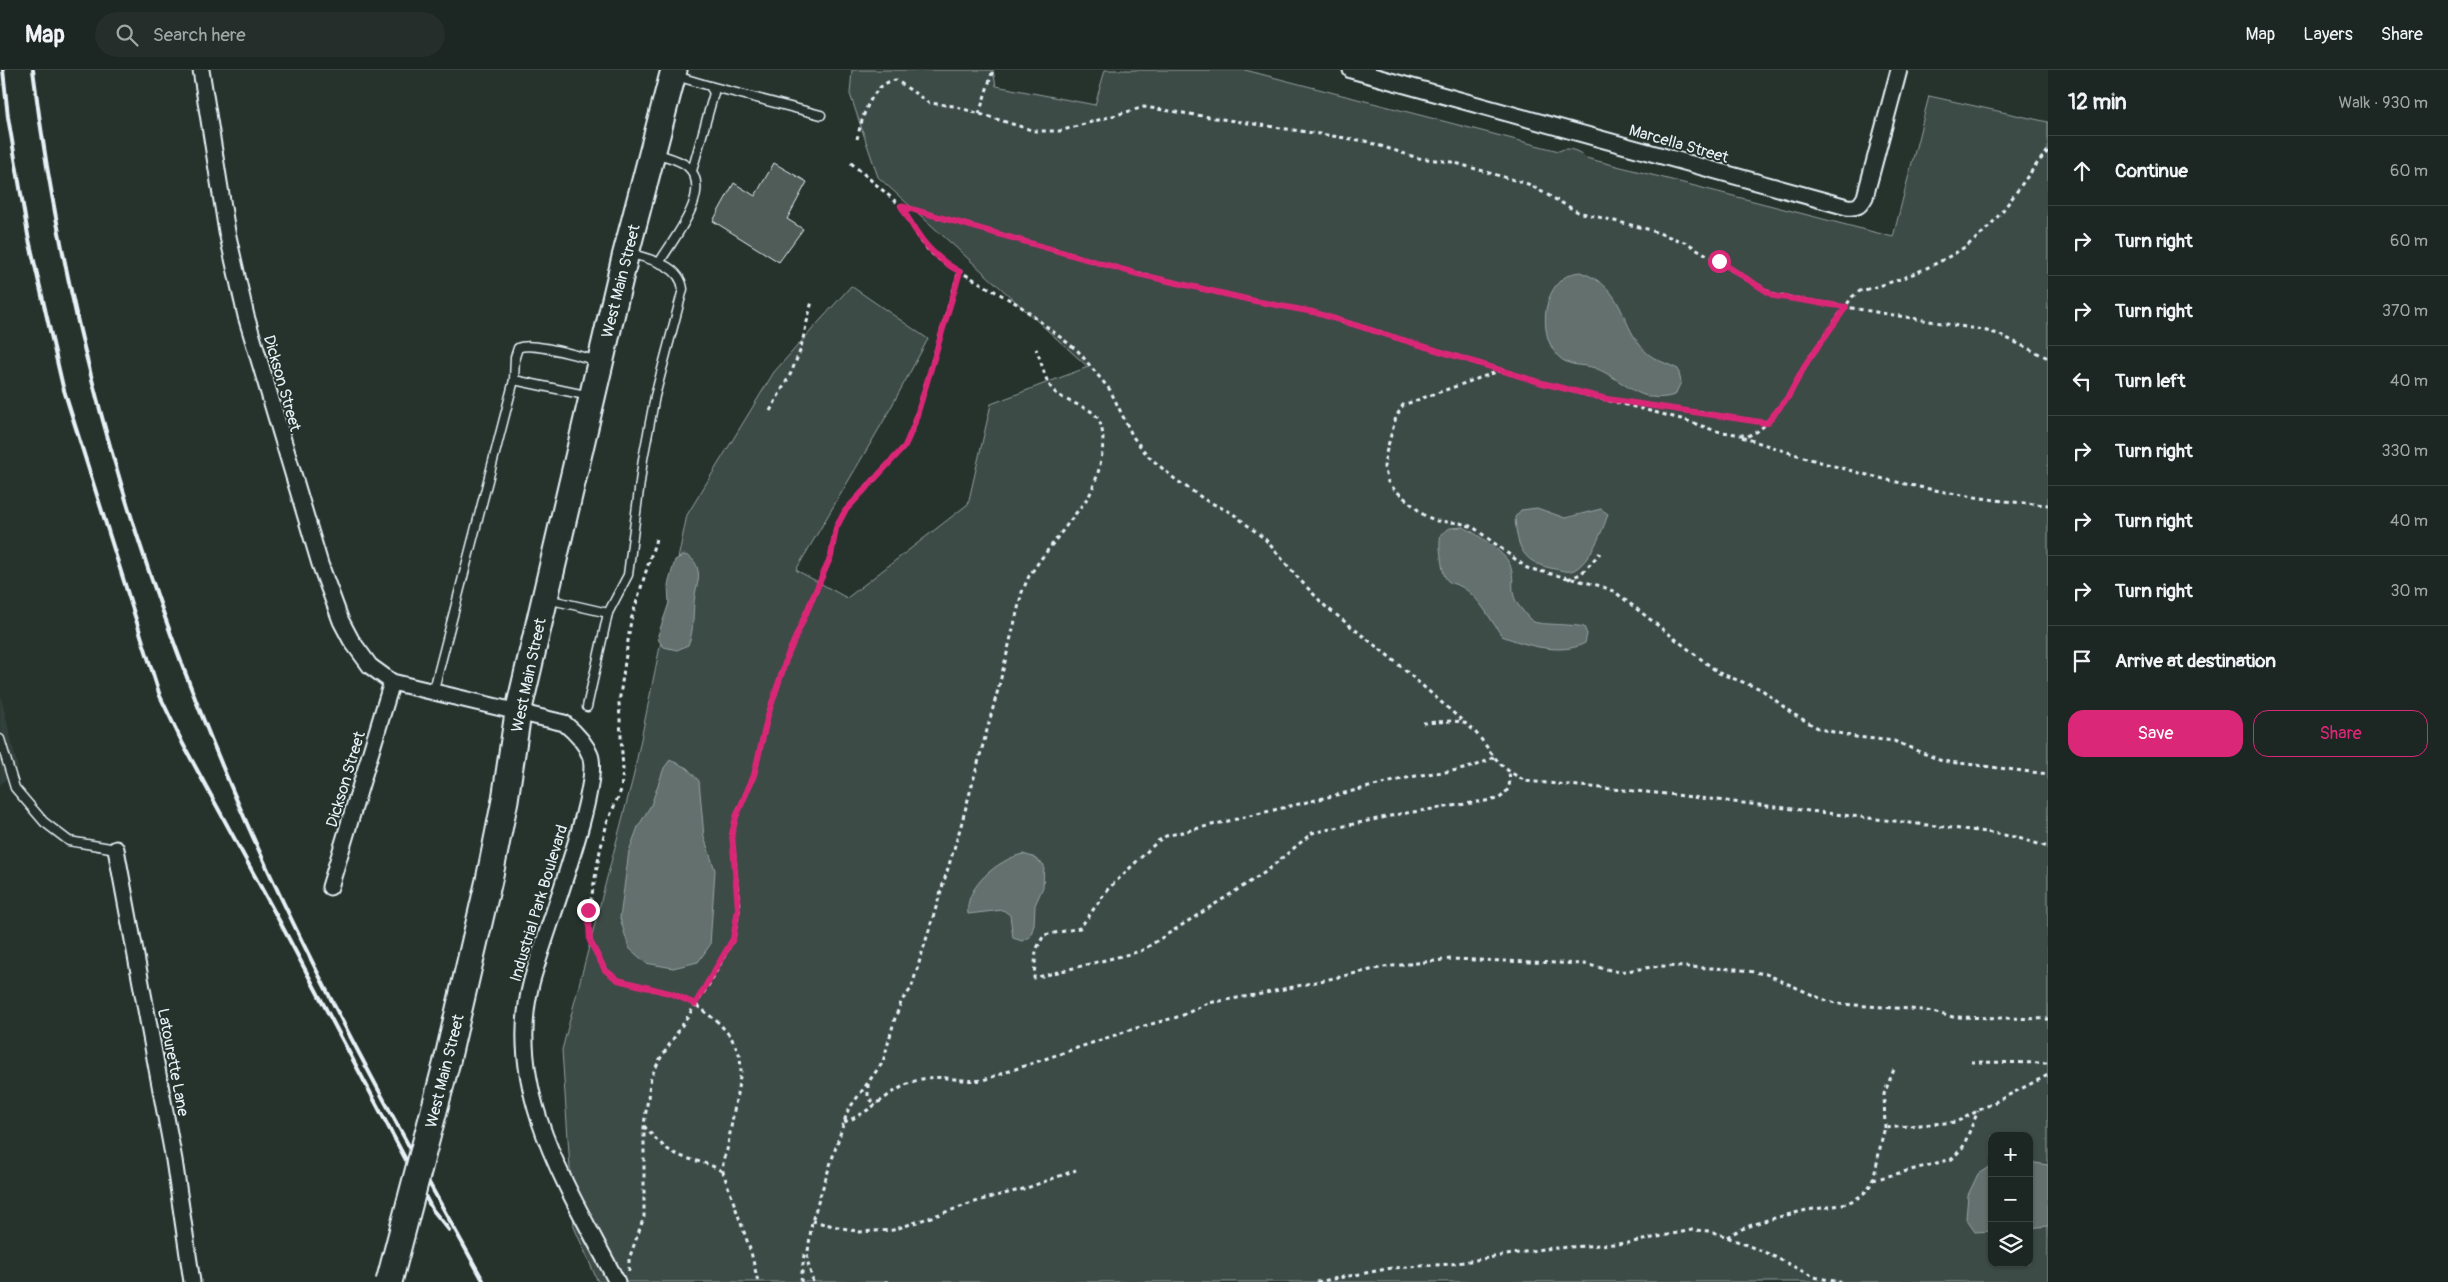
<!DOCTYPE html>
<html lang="en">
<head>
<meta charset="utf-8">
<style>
	body { margin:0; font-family:Pangolin,sans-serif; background:#252e2a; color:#f1f3f6 }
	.controls { position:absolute; right:15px; bottom:15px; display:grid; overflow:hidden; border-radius:10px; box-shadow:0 1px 4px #0004 }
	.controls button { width:45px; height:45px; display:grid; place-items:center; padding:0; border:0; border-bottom:1px solid #3a4340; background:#1c2622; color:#f1f3f6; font:25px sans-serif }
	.stop { position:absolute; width:15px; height:15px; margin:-11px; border:4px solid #db2777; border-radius:50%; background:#fff }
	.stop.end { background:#db2777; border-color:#fff; box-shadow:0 1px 5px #0008 }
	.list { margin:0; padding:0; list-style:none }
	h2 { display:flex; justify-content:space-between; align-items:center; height:65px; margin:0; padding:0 20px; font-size:21px }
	h2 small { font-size:16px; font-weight:400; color:#a0a5a5 }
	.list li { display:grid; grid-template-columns:32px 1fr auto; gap:15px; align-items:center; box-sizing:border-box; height:70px; padding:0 20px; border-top:1px solid #3a4340 }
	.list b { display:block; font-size:19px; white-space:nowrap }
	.list em { font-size:16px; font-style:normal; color:#a0a5a5 }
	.actions { display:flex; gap:10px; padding:15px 20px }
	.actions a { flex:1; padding:11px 0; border:1px solid #db2777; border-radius:15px; text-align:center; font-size:18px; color:#db2777 }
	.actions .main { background:#db2777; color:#fff }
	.icon { flex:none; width:28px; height:28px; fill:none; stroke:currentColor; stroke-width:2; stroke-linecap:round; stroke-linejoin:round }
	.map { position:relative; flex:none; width:2048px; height:1212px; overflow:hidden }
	header { display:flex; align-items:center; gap:30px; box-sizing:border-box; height:70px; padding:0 25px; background:#1c2622; border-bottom:1px solid #3a4340 }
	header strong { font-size:24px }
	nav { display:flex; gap:28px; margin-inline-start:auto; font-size:18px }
	.search { width:350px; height:45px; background:#252e2a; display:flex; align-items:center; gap:12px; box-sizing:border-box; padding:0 18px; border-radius:28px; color:#a0a5a5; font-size:19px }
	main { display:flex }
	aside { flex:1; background:#1c2622 }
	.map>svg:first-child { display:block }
	.built { fill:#333f3a }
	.green { fill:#3e4b47; stroke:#939ea0; fill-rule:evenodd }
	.water { fill:#636f6d; stroke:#98a3a5 }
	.building { fill:#505c59; stroke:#e8f1f8 }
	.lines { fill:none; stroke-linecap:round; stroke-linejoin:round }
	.service-casing { stroke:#e8f1f8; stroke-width:11 }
	.minor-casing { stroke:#e8f1f8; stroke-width:19 }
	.primary-casing { stroke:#e8f1f8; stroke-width:29 }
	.path { stroke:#e8f1f8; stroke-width:3; stroke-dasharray:4 4; stroke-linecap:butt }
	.service { stroke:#26332d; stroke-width:8 }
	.minor { stroke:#26332d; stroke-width:15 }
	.primary { stroke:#26332d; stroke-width:25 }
	.rail { stroke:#e8f1f8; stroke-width:4 }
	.primary-bridge-casing { stroke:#e8f1f8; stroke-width:29; stroke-linecap:butt }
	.primary-bridge { stroke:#26332d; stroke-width:25 }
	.route { stroke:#db2777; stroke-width:6 }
	.labels { text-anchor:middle; stroke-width:4; stroke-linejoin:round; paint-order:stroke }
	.street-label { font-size:16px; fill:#e8f1f8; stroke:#26332d }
</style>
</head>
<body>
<header>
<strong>Map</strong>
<div class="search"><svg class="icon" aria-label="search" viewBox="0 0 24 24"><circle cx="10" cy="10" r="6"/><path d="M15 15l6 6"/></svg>Search here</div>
<nav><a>Map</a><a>Layers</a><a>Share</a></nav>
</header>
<main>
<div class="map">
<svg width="2048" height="1212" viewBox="0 0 2048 1212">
	<rect width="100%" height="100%" fill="#26332d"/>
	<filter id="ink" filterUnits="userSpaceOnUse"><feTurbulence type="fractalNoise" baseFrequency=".02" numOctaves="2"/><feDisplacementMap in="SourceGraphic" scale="10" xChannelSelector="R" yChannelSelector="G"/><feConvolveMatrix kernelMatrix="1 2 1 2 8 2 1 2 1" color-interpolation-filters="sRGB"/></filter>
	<g filter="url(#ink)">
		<polygon class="built" points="0,623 18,698 0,715"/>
		<path class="green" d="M852,0H993L996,16L1095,35L1105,0H1245L1559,81C1567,76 1580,81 1586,88L1893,167L1929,26L2048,52V1212H598L574,1157L562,980L633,708L687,445L774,302L851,216L928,269L883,352L796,500L847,528L968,434L991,334L1088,297L878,107L850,24ZM1992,1066H2029V1193H1992Z"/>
		<g class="water">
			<path d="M1580,202C1627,218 1618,255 1647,283C1655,290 1668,294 1678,299L1681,312L1675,325C1639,336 1624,309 1595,298C1583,294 1569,297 1559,287C1535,264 1543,205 1580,202Z"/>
			<path d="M1537,438L1565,448L1601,439L1608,444C1603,460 1590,492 1574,500C1567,503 1562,500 1555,499C1523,493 1517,479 1515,447L1521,440Z"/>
			<path d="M1463,457C1474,462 1506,483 1510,495C1517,514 1506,522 1523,541C1526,545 1530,550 1534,552C1542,555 1572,554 1584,557L1587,564L1585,573C1562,586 1525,575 1502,566C1492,552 1484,536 1472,525C1453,505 1445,525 1441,487C1440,478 1439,473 1441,464L1450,458Z"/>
			<path d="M684,485C692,486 697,494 698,501C700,509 696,517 695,525C692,542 695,559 688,575L677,580L664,577L659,571L658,565L669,533L668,515L675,490Z"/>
			<polygon points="670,690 687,698 699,711 704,767 715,800 710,875 698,892 673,898 646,893 629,878 620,848 629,781 638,757 651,735 664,698"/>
			<path d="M1023,784L1033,787L1044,795L1043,817L1035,835L1034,855L1030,867L1022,871L1013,868L1010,845L1003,840L968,844C964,817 999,789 1023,784Z"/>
			<polygon points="2029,1092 2048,1095 2048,1156 2029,1158"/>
			<polygon points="1992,1095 1992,1161 1975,1162 1966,1149 1968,1125 1978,1104"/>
		</g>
		<polygon class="building" points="774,93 807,112 787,149 803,159 779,192 713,151 734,113 755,126"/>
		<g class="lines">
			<defs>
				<g id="service">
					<polyline points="676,6 710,16 714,23 692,101"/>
					<polyline points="710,16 821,45"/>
					<path d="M655,83C666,87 678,89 687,96C715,120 673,169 659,193"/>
					<polyline points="514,310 590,326"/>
					<polyline points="547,529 608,543"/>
					<path d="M433,623L514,310L515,287L518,278C532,271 581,287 599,291"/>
					<path d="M587,637L608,543L628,505L643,389L655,326L683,219C680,194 648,189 629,183"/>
					<polyline points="0,669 15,718 44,752 69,771 116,779"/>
				</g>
				<g id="minor">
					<path d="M201,0L227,162L246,246L320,494L341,551L351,570L370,596L392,612L564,653C575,662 585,672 590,685C603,715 541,873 531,914C504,1022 570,1121 617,1212"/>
					<path d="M1351,0L1847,137C1857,138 1860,136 1865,127L1899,0"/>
					<polyline points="116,779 174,1090 192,1212"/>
					<polyline points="330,817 392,612"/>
				</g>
				<polyline id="primary" points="447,991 489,810 505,730 518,643 625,187 674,0"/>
			</defs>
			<use href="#service" class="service-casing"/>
			<use href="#minor" class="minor-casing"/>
			<use href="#primary" class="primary-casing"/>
			<g class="path">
				<polyline points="979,44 993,0"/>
				<path d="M857,69C862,48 871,13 896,10L929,33L954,36L1035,61H1060L1144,37L1365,71L1418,88L1452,92L1528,114L1578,142L1647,159L1687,173L1774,225L1983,260L1998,264L2048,288"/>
				<polyline points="851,93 901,136 1138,204 1255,231 1313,242 1542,313 1685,350 1716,361 1748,366 1758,361 1767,353 1607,329"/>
				<polyline points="901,136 920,169 929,181 943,192 1019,235 1078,281 1110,320 1133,367 1148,386 1176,410 1207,431 1232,443 1265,469 1299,509 1325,536 1391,588 1466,654"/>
				<polyline points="1502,300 1403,335 1396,347 1386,383 1384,397 1388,412 1394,419 1425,446 1437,451 1460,453 1473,457 1527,498 1601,516 1615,522 1719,603 1761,619 1793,644 1820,659 1856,667 1894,671 1942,691 2048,704"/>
				<polyline points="770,341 791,303 800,281 812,231"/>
				<path d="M1767,353L1788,327L1807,292L1852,227L1860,221C1896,213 1950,191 1978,167C2006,143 2023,108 2048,81"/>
				<path d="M1742,367C1841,401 1943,428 2048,435"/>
				<polyline points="656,469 631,550 619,633 623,700 621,720 607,753 600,781 589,840 590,871 605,900 618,910 673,924 695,934 719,953 731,967 740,986 741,1001 727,1080 723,1090 723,1102 751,1182 758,1212"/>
				<polyline points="1568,509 1581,504 1600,483"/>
				<path d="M1423,653C1435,653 1456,648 1466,654C1479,663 1487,679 1497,690C1505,700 1515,705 1525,711L1667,724L1986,762L2015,767L2048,777"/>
				<path d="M1494,687C1465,704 1442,700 1411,707L1166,766L1158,771L1108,819L1080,858L1044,865L1036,880L1034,908L1141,881L1264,803L1312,763L1400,744L1498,729C1509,722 1511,715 1509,702"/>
				<polyline points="1971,992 2048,993"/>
				<polyline points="868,1014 868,1027 873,1032 879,1032"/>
				<path d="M844,1052C871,1043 891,1018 918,1010C940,1003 961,1013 983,1010L1133,959L1181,946L1208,933L1261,924L1384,897L1451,889L1584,894L1619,902L1660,896L1736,899L1766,904L1824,930L1840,934L1923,940L1953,947L2048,949"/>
				<path d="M644,1056C653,1066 662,1077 674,1083C691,1092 705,1090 723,1102"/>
				<polyline points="1885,1058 1884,1024 1895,997"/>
				<polyline points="1873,1110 1952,1089 1963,1077 1978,1041"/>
				<polyline points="812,1151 860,1162 893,1160 981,1130 1027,1118 1076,1100"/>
				<path d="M1727,1167C1749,1153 1779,1147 1803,1141C1825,1136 1855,1138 1869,1117C1877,1105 1879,1075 1885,1058L1956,1052L2048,1005"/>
				<polyline points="629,1201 629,1189 644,1147 644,1055 651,1007 660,989 711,911 733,869 739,839 732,764 736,747 754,705 768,645 787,587 831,486 836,458 845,441 905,376 914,355 959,202"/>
				<polyline points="801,1212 804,1185 806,1181"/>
				<path d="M813,1212L807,1189L812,1151L844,1052L848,1040L883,992L895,948L902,930L911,919L960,759L999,616L1022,522L1029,506L1041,489L1089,426C1099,407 1113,357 1092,342C1080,334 1062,331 1052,319C1044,309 1042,291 1036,279"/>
				<polyline points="884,1212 891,1212"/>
				<polyline points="1317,1212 1392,1198 1451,1194 1543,1179 1628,1173 1692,1160 1710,1161 1727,1167 1769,1184 1814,1207 1840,1212"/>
			</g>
			<use href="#service" class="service"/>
			<use href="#minor" class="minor"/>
			<use href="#primary" class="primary"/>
			<g class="rail">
				<polyline points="3,0 8,47 28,165 63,317 160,626 183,674 281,854 432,1139 449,1160"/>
				<path d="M33,0C63,242 132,481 226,705C299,879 392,1047 484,1212"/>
			</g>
			<defs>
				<polyline id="primary-bridge" points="389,1212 447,991"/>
			</defs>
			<use href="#primary-bridge" class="primary-bridge-casing"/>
			<use href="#primary-bridge" class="primary-bridge"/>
		</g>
	</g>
	<g class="lines" filter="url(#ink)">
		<path class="route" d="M588,840L590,871L605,900L618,910L673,924L695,934L733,869L738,839L732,764L736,747L754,705L768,645L787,587L831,486L836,458L845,441L905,376L914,355L960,202C928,184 918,166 901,136L1138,204L1255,231L1313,242L1542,313L1607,329L1767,353L1788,327L1807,292L1846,237L1774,226L1719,191"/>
	</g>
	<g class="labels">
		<g class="street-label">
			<text transform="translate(1679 73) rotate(16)" y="6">Marcella Street</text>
			<text transform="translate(620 211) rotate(-76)" y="6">West Main Street</text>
			<text transform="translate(283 313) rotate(74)" y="6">Dickson Street</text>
			<text transform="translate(528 605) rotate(-78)" y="6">West Main Street</text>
			<text transform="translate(345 709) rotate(-73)" y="6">Dickson Street</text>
			<text transform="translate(538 833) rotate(-73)" y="6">Industrial Park Boulevard</text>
			<text transform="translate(174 992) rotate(79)" y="6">Latourette Lane</text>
			<text transform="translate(444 1001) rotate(-76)" y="6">West Main Street</text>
		</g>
	</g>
</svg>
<div class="controls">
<button>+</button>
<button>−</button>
<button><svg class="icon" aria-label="layers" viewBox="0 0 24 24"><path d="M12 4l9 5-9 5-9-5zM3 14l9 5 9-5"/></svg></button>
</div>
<div class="stop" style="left:1719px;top:191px"></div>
<div class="stop end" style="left:588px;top:840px"></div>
</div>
<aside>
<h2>12 min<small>Walk · 930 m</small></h2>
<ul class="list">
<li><svg class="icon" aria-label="ahead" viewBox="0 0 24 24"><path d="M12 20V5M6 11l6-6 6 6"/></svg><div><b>Continue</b></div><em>60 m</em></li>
<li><svg class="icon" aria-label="right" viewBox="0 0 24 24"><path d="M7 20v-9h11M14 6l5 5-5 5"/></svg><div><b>Turn right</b></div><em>60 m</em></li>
<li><svg class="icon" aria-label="right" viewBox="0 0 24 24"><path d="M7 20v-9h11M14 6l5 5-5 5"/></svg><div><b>Turn right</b></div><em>370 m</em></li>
<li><svg class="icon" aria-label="left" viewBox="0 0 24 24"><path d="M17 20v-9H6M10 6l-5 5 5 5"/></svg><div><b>Turn left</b></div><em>40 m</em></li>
<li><svg class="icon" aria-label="right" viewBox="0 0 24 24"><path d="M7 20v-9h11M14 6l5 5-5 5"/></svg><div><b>Turn right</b></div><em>330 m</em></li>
<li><svg class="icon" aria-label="right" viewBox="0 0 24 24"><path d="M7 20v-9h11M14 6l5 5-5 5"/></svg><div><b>Turn right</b></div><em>40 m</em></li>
<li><svg class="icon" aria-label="right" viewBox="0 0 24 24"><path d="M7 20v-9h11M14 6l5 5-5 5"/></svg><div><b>Turn right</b></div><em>30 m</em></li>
<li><svg class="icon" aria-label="arrive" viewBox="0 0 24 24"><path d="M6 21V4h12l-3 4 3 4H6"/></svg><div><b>Arrive at destination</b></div></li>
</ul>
<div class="actions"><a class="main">Save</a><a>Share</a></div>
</aside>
</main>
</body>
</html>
